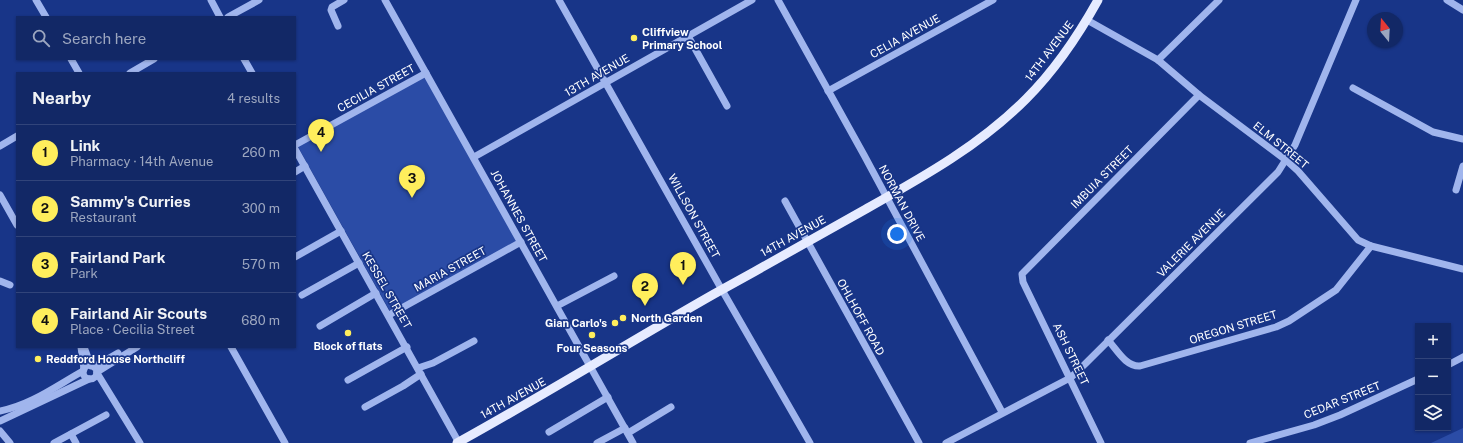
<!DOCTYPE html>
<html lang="en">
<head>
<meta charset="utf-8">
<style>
	body { margin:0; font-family:"Public Sans",sans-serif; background:#1f346f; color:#f1f3f6 }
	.controls { position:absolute; right:12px; bottom:12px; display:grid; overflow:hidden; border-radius:0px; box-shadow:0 1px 3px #0004 }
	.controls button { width:36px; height:36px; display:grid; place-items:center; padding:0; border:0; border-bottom:1px solid #31447a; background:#122866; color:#f1f3f6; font:20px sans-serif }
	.compass { position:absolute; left:1367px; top:12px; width:36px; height:36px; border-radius:50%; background:#122866; box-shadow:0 1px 3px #0004; rotate:342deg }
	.you { position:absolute; left:897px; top:234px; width:14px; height:14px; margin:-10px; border:3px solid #fff; border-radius:50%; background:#1a73e8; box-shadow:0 0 0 6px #1a73e833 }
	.badge { display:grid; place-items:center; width:26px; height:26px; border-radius:50%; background:#ffee5c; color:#111; font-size:13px; font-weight:700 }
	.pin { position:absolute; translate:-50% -33px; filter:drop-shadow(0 1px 2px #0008) }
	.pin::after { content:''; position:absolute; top:21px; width:14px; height:12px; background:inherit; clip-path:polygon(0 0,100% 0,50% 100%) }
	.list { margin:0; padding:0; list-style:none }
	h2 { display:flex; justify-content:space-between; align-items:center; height:52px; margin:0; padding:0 16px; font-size:17px }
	h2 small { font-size:13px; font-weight:400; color:#9ca6bf }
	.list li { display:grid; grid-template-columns:26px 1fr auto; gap:12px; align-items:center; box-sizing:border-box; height:56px; padding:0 16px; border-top:1px solid #31447a }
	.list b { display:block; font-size:15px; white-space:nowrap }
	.list p { margin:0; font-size:13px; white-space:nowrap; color:#9ca6bf }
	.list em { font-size:13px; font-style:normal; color:#9ca6bf }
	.icon { flex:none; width:22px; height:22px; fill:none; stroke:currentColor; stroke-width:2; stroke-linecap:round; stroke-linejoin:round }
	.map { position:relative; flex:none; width:1463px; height:443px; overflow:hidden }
	.search { position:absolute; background:#122866; box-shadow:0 1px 3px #0004; left:16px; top:16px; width:280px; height:44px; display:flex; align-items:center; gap:10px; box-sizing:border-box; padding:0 14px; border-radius:0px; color:#9ca6bf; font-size:15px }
	.panel { position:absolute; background:#122866; box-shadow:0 1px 3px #0004; left:16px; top:72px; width:280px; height:276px; border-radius:0px }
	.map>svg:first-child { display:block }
	.green { fill:#2b4ca6 }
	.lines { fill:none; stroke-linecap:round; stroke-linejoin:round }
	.minor { stroke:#a0b5ed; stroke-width:7 }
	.major { stroke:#e6ebff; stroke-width:9 }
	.poi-dot { fill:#ffee5c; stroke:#183588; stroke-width:1.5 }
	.labels { text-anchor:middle; stroke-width:3.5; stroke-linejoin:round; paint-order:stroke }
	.poi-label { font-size:11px; font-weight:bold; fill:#fff; stroke:#183588; text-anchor:start }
	.street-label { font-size:11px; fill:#fff; stroke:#183588 }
</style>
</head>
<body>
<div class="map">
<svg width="1463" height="443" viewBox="0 0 1463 443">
	<rect width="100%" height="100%" fill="#183588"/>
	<g class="green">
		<polygon points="427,74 520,240 391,313 297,145"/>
		<polygon points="1463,428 1463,443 1431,443"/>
	</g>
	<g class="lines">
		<g class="minor">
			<polyline points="36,0 46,17"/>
			<polyline points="211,0 220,17"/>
			<polyline points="385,0 633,443"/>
			<polyline points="559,0 722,290 810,443"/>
			<polyline points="778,0 864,155 1002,412"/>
			<polyline points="1447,0 1463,10"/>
			<polyline points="228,17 259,0"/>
			<polyline points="1087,20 1158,60 1199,95 1287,161 1298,171 1358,240 1371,246 1463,269"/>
			<polyline points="338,26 331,10 332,7 344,0"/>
			<polyline points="688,36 727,106"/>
			<polyline points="71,59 79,73"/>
			<polyline points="244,59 252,73"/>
			<polyline points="1158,60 1219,0"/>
			<polyline points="130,73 154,59"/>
			<polyline points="1353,88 1433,132 1463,139"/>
			<polyline points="828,91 993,0"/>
			<polyline points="295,145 426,73"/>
			<polyline points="0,146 17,136"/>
			<polyline points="295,149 459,443"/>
			<polyline points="474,157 752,0"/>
			<polyline points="295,172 305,166"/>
			<polyline points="1456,190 1463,166"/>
			<polyline points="0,195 17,225"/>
			<polyline points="785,201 919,443"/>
			<polyline points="295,257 341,231"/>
			<polyline points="0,281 10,285"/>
			<polyline points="302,295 359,263"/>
			<polyline points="557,306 614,276"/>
			<polyline points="389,315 521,242"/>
			<polyline points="320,326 376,293"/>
			<path d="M1108,340C1117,350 1126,367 1140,366L1276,327L1289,321L1336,290L1371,246"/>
			<polyline points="81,347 84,369"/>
			<polyline points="84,347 91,366"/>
			<polyline points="231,347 285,443"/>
			<polyline points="1448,365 1463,357"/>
			<circle cx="90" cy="372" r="7"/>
			<polyline points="94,367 118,353"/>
			<polyline points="418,368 433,363 474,341"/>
			<polyline points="97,372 137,347"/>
			<polyline points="97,373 140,443"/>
			<polyline points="348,380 407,347"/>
			<polyline points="365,407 403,386 421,374"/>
			<path d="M0,411C31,405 56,386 83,371"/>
			<polyline points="0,421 89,379"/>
			<polyline points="0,431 10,443"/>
			<polyline points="549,432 608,397"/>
			<polyline points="628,433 671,407"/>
			<polyline points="71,434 76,443"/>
			<polyline points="54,443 106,415"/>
			<polyline points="597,443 625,428"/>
			<polyline points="946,443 1070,378 1077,372 1278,172 1295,145 1356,0"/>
			<polyline points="1101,443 1023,282 1022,274 1199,95"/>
			<polyline points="1250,443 1314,425 1340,415 1418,379"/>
		</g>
		<path class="major" d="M457,443C544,395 628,343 714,294C765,266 816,237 866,209C923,177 979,146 1026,99C1055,70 1078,36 1098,0"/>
	</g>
	<g class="poi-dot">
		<circle cx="634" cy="38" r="4"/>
		<circle cx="623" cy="318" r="4"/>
		<circle cx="615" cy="323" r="4"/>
		<circle cx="348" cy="333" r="4"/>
		<circle cx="592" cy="335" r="4"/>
		<circle cx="38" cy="359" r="4"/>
	</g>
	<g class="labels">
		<g class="poi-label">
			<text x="642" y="36">Cliffview<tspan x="642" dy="13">Primary School</tspan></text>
			<text x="631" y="322">North Garden</text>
			<text x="607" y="327" text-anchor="end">Gian Carlo's</text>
			<text x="348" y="350" text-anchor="middle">Block of flats</text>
			<text x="592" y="352" text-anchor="middle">Four Seasons</text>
			<text x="46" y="363">Reddford House Northcliff</text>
		</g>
		<g class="street-label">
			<text transform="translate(905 36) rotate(-29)" y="4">CELIA AVENUE</text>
			<text transform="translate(1049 51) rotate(-53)" y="4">14TH AVENUE</text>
			<text transform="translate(597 75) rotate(-30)" y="4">13TH AVENUE</text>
			<text transform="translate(376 88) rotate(-29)" y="4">CECILIA STREET</text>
			<text transform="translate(1281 145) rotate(39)" y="4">ELM STREET</text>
			<text transform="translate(1102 177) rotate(-45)" y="4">IMBUIA STREET</text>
			<text transform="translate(902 203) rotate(62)" y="4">NORMAN DRIVE</text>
			<text transform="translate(519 216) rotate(61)" y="4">JOHANNES STREET</text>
			<text transform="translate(694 216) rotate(61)" y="4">WILLSON STREET</text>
			<text transform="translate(793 236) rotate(-29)" y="4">14TH AVENUE</text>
			<text transform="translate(1191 243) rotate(-45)" y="4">VALERIE AVENUE</text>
			<text transform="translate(450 269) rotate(-29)" y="4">MARIA STREET</text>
			<text transform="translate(387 290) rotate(60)" y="4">KESSEL STREET</text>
			<text transform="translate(861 317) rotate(61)" y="4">OHLHOFF ROAD</text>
			<text transform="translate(1233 327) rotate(-17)" y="4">OREGON STREET</text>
			<text transform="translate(1071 354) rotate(64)" y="4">ASH STREET</text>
			<text transform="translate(513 398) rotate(-29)" y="4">14TH AVENUE</text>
			<text transform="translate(1342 400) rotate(-22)" y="4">CEDAR STREET</text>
		</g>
	</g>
</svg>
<div class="controls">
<button>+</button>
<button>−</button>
<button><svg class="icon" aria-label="layers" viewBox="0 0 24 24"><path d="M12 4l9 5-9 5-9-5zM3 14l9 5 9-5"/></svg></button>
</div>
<svg class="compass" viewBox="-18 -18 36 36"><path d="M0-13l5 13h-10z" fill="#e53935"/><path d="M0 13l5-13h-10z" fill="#9ca6bf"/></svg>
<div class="you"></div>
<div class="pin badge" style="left:683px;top:285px">1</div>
<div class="pin badge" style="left:645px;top:306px">2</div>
<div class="pin badge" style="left:412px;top:198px">3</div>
<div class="pin badge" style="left:321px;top:152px">4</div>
<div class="search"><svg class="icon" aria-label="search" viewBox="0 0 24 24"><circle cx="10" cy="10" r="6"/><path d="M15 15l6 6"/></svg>Search here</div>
<section class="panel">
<h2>Nearby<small>4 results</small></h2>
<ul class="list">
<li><span class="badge">1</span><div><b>Link</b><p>Pharmacy · 14th Avenue</p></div><em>260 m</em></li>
<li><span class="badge">2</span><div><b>Sammy's Curries</b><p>Restaurant</p></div><em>300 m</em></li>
<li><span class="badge">3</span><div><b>Fairland Park</b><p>Park</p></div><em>570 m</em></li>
<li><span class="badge">4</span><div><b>Fairland Air Scouts</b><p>Place · Cecilia Street</p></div><em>680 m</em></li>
</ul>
</section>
</div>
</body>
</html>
